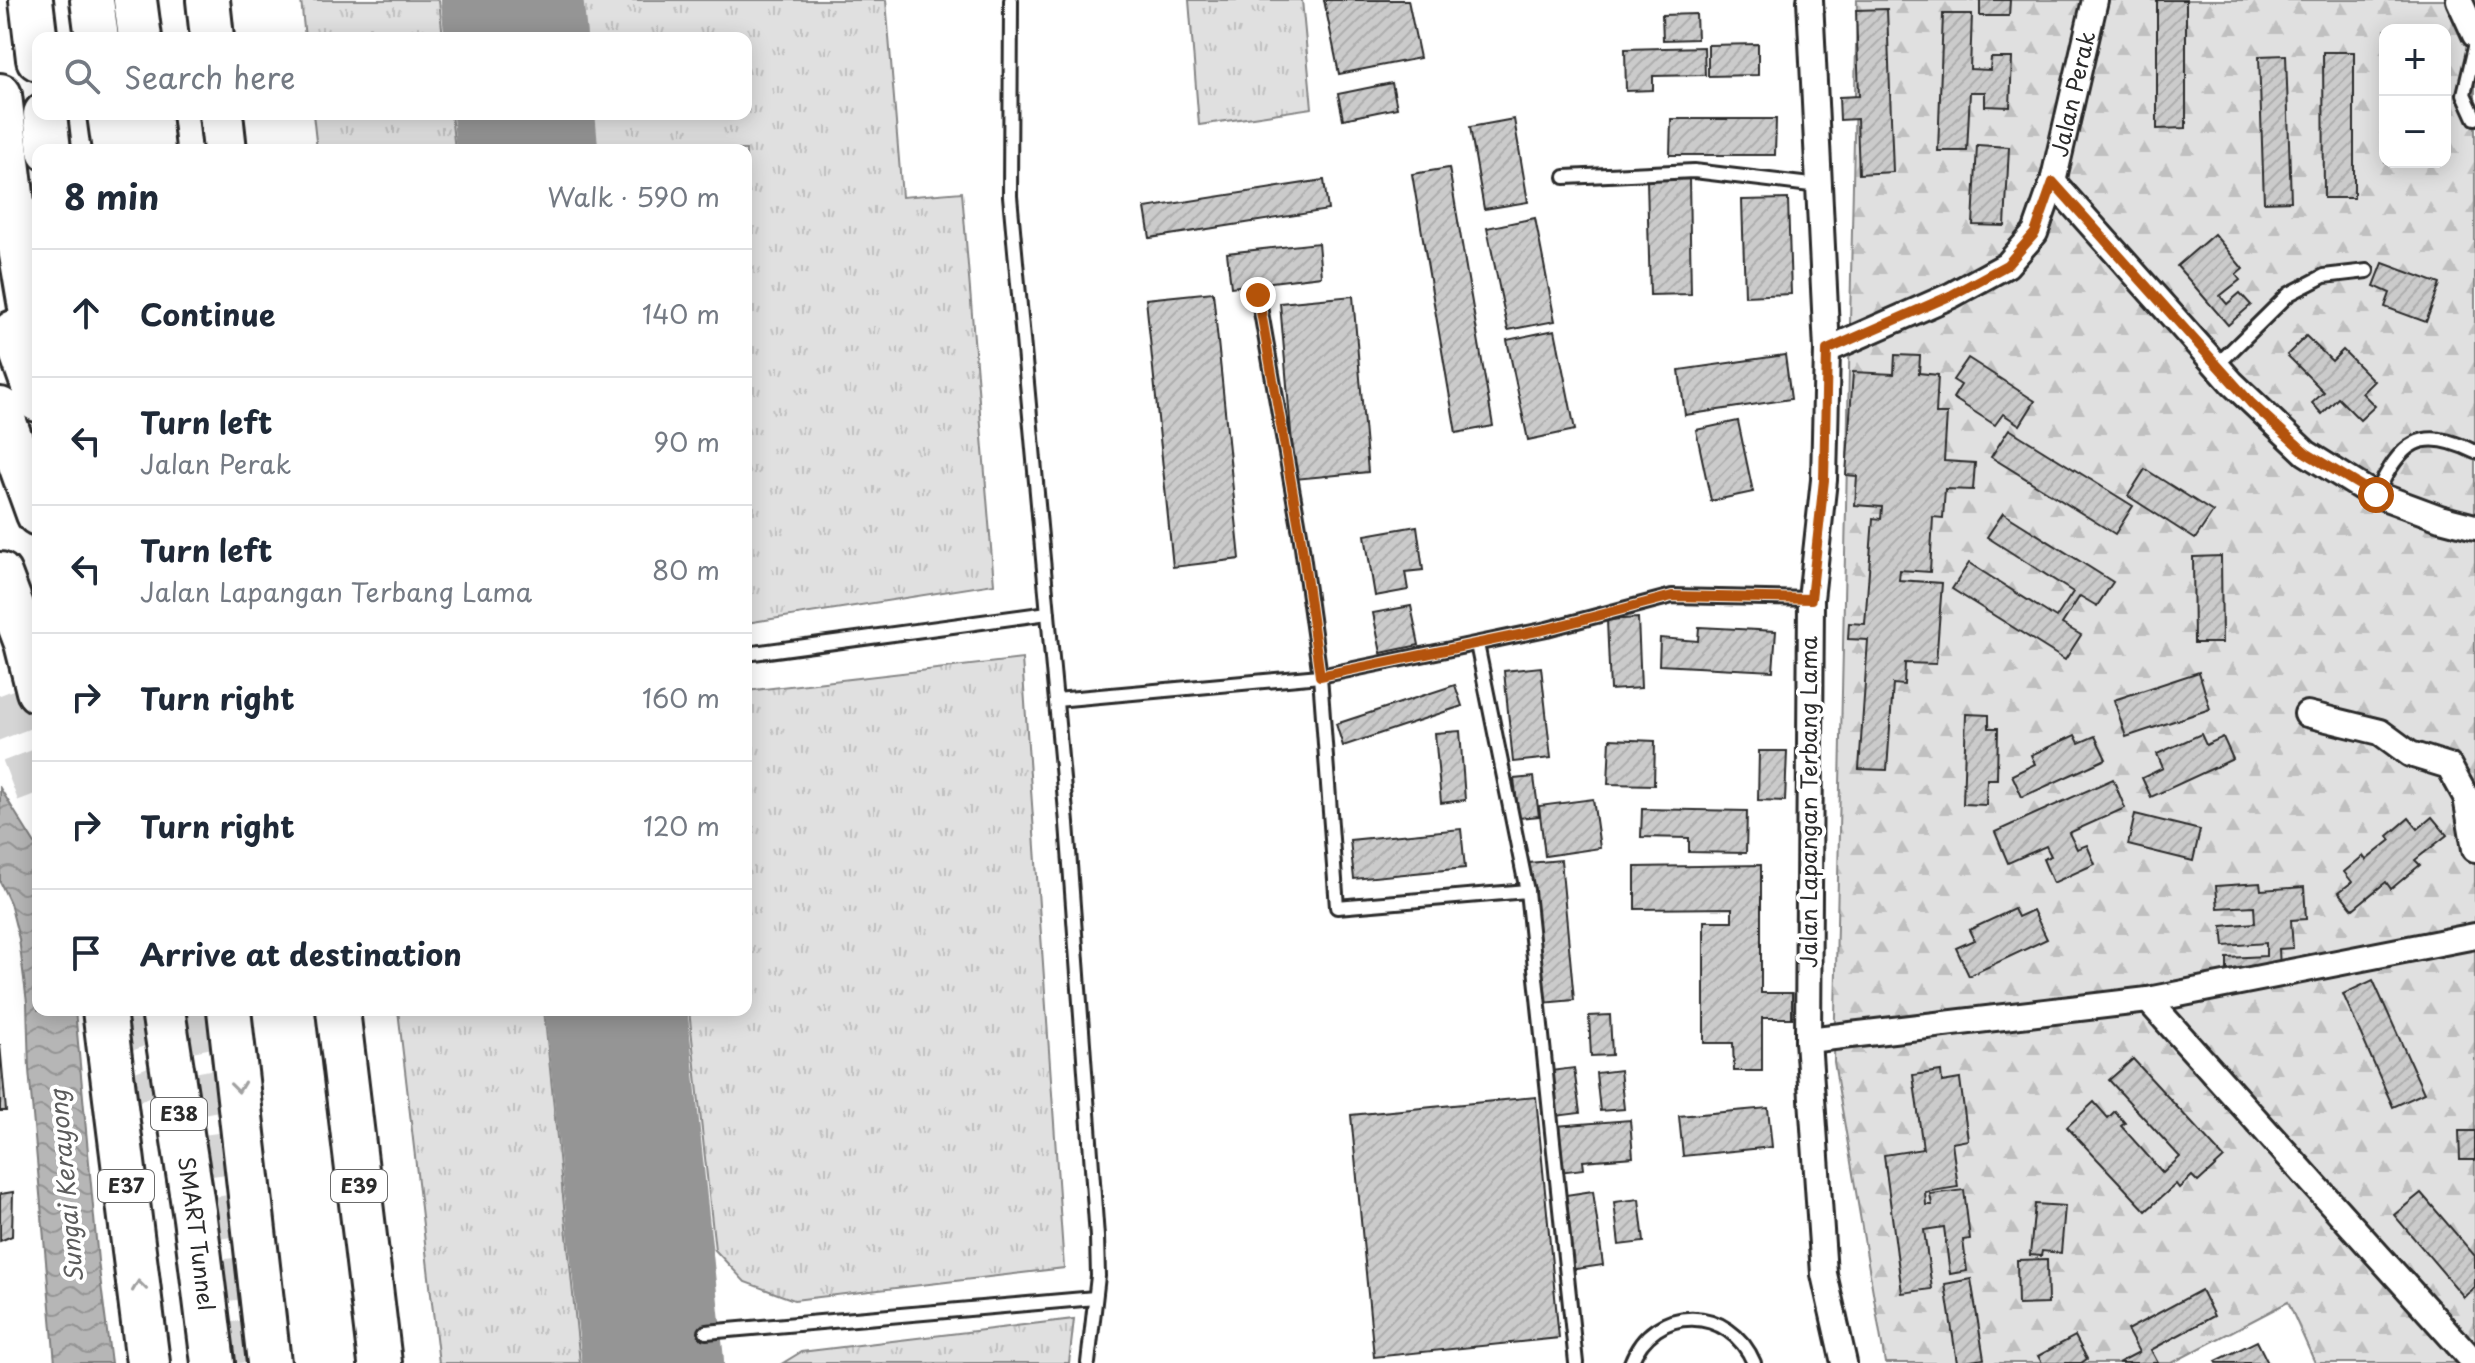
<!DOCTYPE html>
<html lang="en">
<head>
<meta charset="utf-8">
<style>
	body { margin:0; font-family:"Playpen Sans",sans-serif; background:#f2f2f3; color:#1f2937 }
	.controls { position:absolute; right:24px; top:24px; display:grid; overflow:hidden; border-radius:16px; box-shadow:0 4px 20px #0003 }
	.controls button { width:72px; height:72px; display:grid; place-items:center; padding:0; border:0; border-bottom:2px solid #e0e1e3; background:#fff; color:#1f2937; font:40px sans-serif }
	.stop { position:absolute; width:24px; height:24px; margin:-18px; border:6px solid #b45309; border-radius:50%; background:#fff }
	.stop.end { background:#b45309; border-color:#fff; box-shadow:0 2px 8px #0008 }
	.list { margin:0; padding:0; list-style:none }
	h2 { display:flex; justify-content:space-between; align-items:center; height:104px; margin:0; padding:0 32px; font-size:34px }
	h2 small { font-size:26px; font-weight:400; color:#747a83 }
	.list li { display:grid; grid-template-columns:52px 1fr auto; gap:24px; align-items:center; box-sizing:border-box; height:128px; padding:0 32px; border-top:2px solid #e0e1e3 }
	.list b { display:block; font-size:30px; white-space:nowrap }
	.list p { margin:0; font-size:26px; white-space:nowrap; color:#747a83 }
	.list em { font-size:26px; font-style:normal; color:#747a83 }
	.icon { flex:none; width:44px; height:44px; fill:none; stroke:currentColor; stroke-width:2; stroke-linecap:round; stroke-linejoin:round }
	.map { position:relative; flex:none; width:2475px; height:1363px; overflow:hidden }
	.search { position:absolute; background:#fff; box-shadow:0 4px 20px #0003; left:32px; top:32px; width:720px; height:88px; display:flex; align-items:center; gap:20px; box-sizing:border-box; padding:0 28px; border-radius:16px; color:#747a83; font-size:30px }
	.panel { position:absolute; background:#fff; box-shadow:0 4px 20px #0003; left:32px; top:144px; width:720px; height:872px; border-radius:16px }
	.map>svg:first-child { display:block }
	.grass { fill:url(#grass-tufts); stroke:#868686; stroke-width:2 }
	.forest { fill:url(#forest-firs); stroke:#868686; stroke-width:2; fill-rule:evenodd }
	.water { fill:url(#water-waves); stroke:#7e7e7e; stroke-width:2 }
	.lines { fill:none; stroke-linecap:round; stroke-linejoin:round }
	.runway { stroke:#959595; stroke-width:142 }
	.building { fill:url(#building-hatch); stroke:#2b2b2b; stroke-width:2 }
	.motorway-tunnel { stroke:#d5d5d5; stroke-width:42; stroke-dasharray:42 21; stroke-linecap:butt }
	.service-casing { stroke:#2b2b2b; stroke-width:18 }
	.minor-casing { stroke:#2b2b2b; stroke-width:30 }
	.motorway-casing { stroke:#2b2b2b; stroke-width:48 }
	.service { stroke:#fff; stroke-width:12 }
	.minor { stroke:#fff; stroke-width:24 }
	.motorway { stroke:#fff; stroke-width:42 }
	.oneway { stroke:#a0a0a0 }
	.route { stroke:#b45309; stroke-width:10 }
	.labels { text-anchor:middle; stroke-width:8; stroke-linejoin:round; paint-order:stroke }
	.shield { fill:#fff; stroke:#6b6b6b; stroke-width:2 }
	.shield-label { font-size:20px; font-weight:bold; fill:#2b2b2b }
	.street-label { font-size:22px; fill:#2b2b2b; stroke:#fff }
	.water-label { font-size:24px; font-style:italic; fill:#5c5c5c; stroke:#fff }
</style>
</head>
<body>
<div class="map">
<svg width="2475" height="1363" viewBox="0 0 2475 1363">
	<defs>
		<pattern id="grass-tufts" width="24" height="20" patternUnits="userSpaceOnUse" patternTransform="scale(2)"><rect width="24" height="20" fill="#e0e0e0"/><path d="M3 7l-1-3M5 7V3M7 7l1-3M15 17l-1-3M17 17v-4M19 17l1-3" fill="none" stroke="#c0c0c0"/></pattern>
		<pattern id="forest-firs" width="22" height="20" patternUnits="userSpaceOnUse" patternTransform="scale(2)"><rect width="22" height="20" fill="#e0e0e0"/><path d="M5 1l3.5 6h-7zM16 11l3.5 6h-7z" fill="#c0c0c0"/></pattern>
		<pattern id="water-waves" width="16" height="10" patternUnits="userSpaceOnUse" patternTransform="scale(2)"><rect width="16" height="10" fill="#b6b6b6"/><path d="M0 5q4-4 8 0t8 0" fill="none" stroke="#949494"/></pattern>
		<pattern id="building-hatch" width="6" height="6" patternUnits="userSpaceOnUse" patternTransform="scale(2)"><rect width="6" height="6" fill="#cbcbcb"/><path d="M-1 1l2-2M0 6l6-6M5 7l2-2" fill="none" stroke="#aeaeae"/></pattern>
	</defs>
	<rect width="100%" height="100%" fill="#fff"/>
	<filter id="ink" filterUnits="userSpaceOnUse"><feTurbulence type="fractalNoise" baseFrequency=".0125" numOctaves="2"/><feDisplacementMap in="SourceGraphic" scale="16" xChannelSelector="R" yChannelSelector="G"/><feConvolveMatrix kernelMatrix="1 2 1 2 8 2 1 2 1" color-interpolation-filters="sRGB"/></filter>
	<g filter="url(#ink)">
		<g class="grass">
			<polygon points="301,0 439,0 443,38 305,38"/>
			<polygon points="577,0 886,0 902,197 962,192 994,584 746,623 746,150 593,150 589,114 746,114 746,38 581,38"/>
			<polygon points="1189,0 1302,0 1312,108 1199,125"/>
			<polygon points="313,114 451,114 455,150 317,150"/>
			<polygon points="1022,659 1064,1268 794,1300 745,1282 715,1250 689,1010 746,1010 746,691"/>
			<polygon points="398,1010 544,1010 580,1363 439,1363"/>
			<polygon points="1074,1319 1069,1363 783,1363 801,1352"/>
		</g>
		<path class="forest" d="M1857,0H2475V1363H2315L2288,1302L2172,1363H1885L1834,1062ZM2385,30H2445V162H2385Z"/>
		<polygon class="water" points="0,788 38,849 38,1010 75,1010 98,1261 111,1363 55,1363 29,1070 27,1003 19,939 10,903 0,882"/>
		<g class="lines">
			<g class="runway">
				<polyline points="512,0 516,38"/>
				<polyline points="524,114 527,150"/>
				<polyline points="616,1010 653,1363"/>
			</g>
		</g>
		<g class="building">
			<polygon points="1324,0 1408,0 1420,58 1339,74"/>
			<polygon points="1980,0 2010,0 2009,16 1980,16"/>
			<polygon points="2157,0 2186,0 2186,128 2157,129"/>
			<polygon points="1887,9 1893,172 1859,174 1857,119 1840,120 1839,97 1859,96 1856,10"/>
			<polygon points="1696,14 1697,39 1663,40 1662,15"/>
			<polygon points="1943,14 1972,14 1970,69 1990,70 1991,58 2012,58 2010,107 1985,106 1985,92 1970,92 1967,151 1938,151"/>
			<polygon points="1758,44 1758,75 1708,76 1708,45"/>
			<polygon points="1704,47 1705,75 1653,76 1653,90 1626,91 1625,49"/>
			<polygon points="2323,52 2354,52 2354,198 2324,198"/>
			<polygon points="2286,55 2291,201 2264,202 2259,56"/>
			<polygon points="1392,83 1397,108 1343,119 1338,94"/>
			<polygon points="1514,119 1528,202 1484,209 1470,127"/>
			<polygon points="1671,119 1776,119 1775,155 1670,155"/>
			<polygon points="1977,145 2009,147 2005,226 1973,225"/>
			<polygon points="1449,168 1493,426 1456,433 1412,174"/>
			<polygon points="1689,179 1691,294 1650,295 1647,180"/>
			<polygon points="1324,180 1328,210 1150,238 1145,208"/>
			<polygon points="1788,199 1791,294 1745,296 1742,200"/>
			<polygon points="1535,218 1555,321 1508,330 1487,228"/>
			<polygon points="2214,234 2243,269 2236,275 2240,280 2220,296 2227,304 2240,293 2251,305 2228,325 2177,266"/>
			<polygon points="1318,243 1321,276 1231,287 1227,253"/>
			<polygon points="2383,263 2440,284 2426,322 2385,307 2390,293 2374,286"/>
			<polygon points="1213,292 1240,559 1173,567 1146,299"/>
			<polygon points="1353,296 1368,472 1295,479 1280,303"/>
			<polygon points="1555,330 1575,430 1528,440 1507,340"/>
			<polygon points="2306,336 2332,361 2343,350 2374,381 2362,393 2375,406 2360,420 2338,398 2322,414 2312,403 2324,392 2287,355"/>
			<polygon points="1785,355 1791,399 1685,415 1679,370"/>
			<polygon points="1895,355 1920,356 1919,373 1938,375 1936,414 1947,414 1944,461 1975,463 1973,490 1945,489 1943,518 1933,517 1930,572 1900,570 1899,580 1942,583 1936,664 1905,663 1904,685 1893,684 1887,770 1859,769 1868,640 1848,639 1849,623 1865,624 1873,518 1881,519 1882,507 1855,505 1857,476 1846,475 1853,372 1894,374"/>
			<polygon points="1968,358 2035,401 2020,425 2003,414 1995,425 1953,398 1961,385 1953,380"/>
			<polygon points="1738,421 1753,492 1711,501 1696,430"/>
			<polygon points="2009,429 2133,506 2115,534 1991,457"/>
			<polygon points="2145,469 2213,512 2195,539 2128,496"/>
			<polygon points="2003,513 2113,582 2097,606 2080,596 2062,624 2081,635 2065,660 1952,589 1969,563 2056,618 2073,592 1987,537"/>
			<polygon points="1417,526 1423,570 1405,572 1408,590 1375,596 1365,535"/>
			<polygon points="2221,556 2222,643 2194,643 2193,557"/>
			<polygon points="1411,606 1419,645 1381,653 1373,613"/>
			<polygon points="1638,618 1641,688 1610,690 1607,620"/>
			<polygon points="1699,627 1776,631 1773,671 1659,665 1660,638 1698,641"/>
			<polygon points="1541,667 1551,758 1513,762 1504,671"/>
			<polygon points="2199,672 2210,709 2126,737 2114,700"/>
			<polygon points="1455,685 1462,706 1343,746 1336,724"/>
			<polygon points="1966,714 1989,715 1989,728 1998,728 1997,779 1987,779 1986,805 1963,804"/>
			<polygon points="1460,731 1465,800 1441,803 1435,733"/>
			<polygon points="2201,734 2206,745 2223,737 2233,759 2151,797 2142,778 2163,768 2157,754"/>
			<polygon points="2075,735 2079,743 2095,736 2106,759 2022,797 2012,775 2035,764 2031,755"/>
			<polygon points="1610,739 1655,741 1654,785 1608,784"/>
			<polygon points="1759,751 1787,751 1785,801 1758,800"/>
			<polygon points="1534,777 1539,816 1519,818 1514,779"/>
			<polygon points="2113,779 2125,808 2069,833 2077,849 2087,845 2095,864 2053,883 2043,859 2051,856 2046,846 2008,863 1995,832"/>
			<polygon points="1593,799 1600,848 1545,856 1539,806"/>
			<polygon points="1642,809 1747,811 1746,853 1689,852 1689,838 1641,837"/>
			<polygon points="2135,814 2200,830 2193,861 2128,845"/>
			<polygon points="2432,817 2447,835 2415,860 2420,865 2391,889 2386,882 2353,909 2339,892 2352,882 2344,872 2363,856 2366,860 2391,840 2388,836 2409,818 2418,829"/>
			<polygon points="1461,829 1465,868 1354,879 1350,840"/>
			<polygon points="1561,860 1574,1000 1542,1003 1529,863"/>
			<polygon points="1761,865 1761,993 1792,993 1792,1018 1762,1018 1762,1071 1734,1071 1733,1043 1704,1043 1704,921 1732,921 1732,908 1635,909 1635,867"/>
			<polygon points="2260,883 2261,890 2304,887 2306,919 2291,920 2293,948 2279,949 2280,969 2227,973 2227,958 2266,956 2266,943 2224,946 2222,926 2255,923 2254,906 2218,908 2216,886"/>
			<polygon points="2014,909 2018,917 2033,910 2047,939 1969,976 1956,948 1974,940 1969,930"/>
			<polygon points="2373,980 2424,1093 2393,1107 2343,994"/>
			<polygon points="1610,1015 1612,1055 1591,1056 1589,1016"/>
			<polygon points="0,1044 6,1111 0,1111"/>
			<polygon points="2133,1059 2224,1158 2198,1182 2192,1176 2179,1188 2176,1184 2146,1211 2067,1127 2094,1102 2108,1118 2115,1111 2125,1123 2121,1126 2163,1173 2180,1157 2109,1080"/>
			<polygon points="1574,1068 1580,1113 1556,1116 1550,1071"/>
			<polygon points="1620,1070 1624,1109 1600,1111 1596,1073"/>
			<polygon points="1941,1071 1942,1082 1960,1079 1968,1140 1952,1143 1958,1187 1925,1192 1926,1205 1932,1205 1930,1194 1964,1190 1970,1239 1963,1240 1967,1271 1950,1274 1944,1227 1924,1230 1932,1289 1902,1293 1884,1155 1923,1149 1913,1075"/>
			<polygon points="1536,1097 1559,1338 1374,1357 1351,1115"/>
			<polygon points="1768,1108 1772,1147 1683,1156 1679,1116"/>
			<polygon points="1630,1120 1633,1157 1583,1161 1584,1169 1559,1172 1556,1126"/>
			<polygon points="2459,1131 2475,1131 2475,1160 2460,1160"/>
			<polygon points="1593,1191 1603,1265 1569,1270 1559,1196"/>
			<polygon points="13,1192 12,1236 0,1241 0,1194"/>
			<polygon points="2421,1193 2475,1256 2475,1287 2464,1297 2394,1215"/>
			<polygon points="1639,1199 1644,1242 1619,1245 1614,1202"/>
			<polygon points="2035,1204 2065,1206 2061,1253 2042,1251 2041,1256 2030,1255"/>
			<polygon points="2047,1259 2048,1304 2018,1305 2017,1260"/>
			<polygon points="1971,1279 1984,1359 1957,1363 1945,1284"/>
			<polygon points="2201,1290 2214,1316 2151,1350 2158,1363 2118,1363 2139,1352 2127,1330"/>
			<polygon points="2075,1336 2087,1359 2081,1363 2042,1363 2038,1356"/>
			<polygon points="2257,1341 2268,1363 2217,1363 2216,1361"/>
		</g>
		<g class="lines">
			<g class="motorway-tunnel">
				<polyline points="0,695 38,794"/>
				<polyline points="121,1010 154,1096"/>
				<polyline points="188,1010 210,1126 243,1363"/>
			</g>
			<defs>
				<g id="service">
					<polyline points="1011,0 1010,196 1067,823 1097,1237 1098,1276 1088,1363"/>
					<polyline points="2475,47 2464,94 2475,118"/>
					<polyline points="1565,177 1694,171 1819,186"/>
					<polyline points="1258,295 1300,533 1320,676 1337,907 1527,891"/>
					<polyline points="2217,365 2289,294 2324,276 2367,271"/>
					<path d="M2376,495C2400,442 2421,425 2475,452"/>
					<polyline points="1477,644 1527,891 1576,1363"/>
					<polyline points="746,654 1048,613"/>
					<polyline points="1056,700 1320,676 1547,629 1672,596 1811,599"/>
					<polyline points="706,1332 1095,1298"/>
					<path d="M1631,1363C1654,1303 1730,1305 1754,1363"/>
				</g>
				<g id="minor">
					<polyline points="1810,0 1827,350 1824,480 1811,599 1808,1040 1824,1274 1844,1363"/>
					<polyline points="2459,0 2475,35"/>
					<polyline points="2053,182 2232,383 2306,453 2367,491 2440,518 2475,527"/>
					<path id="s1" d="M1827,350L1952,295L2007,265L2035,233L2053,182L2095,0"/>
					<polyline points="2307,714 2380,732 2410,754 2449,766 2466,797 2475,849"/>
					<polyline points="2148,1000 2475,1363"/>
					<polyline points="1808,1040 2148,1000 2475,936"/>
				</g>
				<g id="motorway">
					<polyline points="31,0 38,59"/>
					<polyline points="92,0 97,38"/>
					<polyline points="135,0 140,38"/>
					<polyline points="208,0 212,38"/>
					<polyline points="0,95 15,219 38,355"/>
					<polyline points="45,114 49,150"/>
					<polyline points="109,114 114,150"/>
					<polyline points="149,114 153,150"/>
					<polyline points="221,114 225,150"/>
					<polyline points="14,332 38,400"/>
					<polyline points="0,409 38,514"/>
					<polyline points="0,574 26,643 38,691"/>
					<polyline points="104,1010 148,1363"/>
					<path id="s2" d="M163,1010L195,1218L213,1363"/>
					<polyline points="229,1010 269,1363"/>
					<polyline points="338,1010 380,1363"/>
				</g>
			</defs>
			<use href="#service" class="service-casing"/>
			<use href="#minor" class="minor-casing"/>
			<use href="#motorway" class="motorway-casing"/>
			<use href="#service" class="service"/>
			<use href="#minor" class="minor"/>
			<use href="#motorway" class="motorway"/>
		</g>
		<defs><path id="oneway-chevron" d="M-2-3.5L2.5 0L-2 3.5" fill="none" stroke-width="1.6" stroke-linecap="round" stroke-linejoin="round" transform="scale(2)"/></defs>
		<g class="oneway">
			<use href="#oneway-chevron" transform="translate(238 1087) rotate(83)"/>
			<use href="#oneway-chevron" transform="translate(139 1286) rotate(-97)"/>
		</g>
	</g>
	<g class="lines" filter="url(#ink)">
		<polyline class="route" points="1258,295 1300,533 1320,676 1547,629 1672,596 1811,599 1824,480 1827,350 1952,295 2007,265 2035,233 2053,182 2251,403 2306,453 2376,495"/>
	</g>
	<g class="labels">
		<g class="shield">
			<rect x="151" y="1098" width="56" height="32" rx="6"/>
			<rect x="98" y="1170" width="56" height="32" rx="6"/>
			<rect x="331" y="1170" width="56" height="32" rx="6"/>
		</g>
		<g class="shield-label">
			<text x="179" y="1121">E38</text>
			<text x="126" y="1193">E37</text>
			<text x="359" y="1193">E39</text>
		</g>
		<g class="street-label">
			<text dy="8" stroke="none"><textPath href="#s1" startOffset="386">Jalan Perak</textPath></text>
			<text transform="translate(1809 802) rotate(-90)" y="8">Jalan Lapangan Terbang Lama</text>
			<text dy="8" stroke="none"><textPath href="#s2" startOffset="226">SMART Tunnel</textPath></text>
		</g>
		<g class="water-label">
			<text transform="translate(67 1186) rotate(-95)" y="8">Sungai Kerayong</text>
		</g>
	</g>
</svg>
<div class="controls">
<button>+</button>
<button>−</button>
</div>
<div class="stop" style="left:2376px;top:495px"></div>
<div class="stop end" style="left:1258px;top:295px"></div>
<div class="search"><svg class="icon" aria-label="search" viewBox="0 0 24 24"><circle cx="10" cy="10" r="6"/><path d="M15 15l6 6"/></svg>Search here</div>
<section class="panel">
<h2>8 min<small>Walk · 590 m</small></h2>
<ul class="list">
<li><svg class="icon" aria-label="ahead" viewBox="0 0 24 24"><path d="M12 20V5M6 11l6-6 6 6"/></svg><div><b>Continue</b></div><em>140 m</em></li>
<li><svg class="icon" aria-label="left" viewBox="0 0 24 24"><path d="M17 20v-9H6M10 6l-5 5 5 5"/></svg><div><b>Turn left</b><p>Jalan Perak</p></div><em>90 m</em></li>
<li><svg class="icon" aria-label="left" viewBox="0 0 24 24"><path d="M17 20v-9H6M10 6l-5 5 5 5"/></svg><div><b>Turn left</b><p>Jalan Lapangan Terbang Lama</p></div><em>80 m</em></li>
<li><svg class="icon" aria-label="right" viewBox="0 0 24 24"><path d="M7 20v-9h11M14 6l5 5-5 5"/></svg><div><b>Turn right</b></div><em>160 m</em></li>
<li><svg class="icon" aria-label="right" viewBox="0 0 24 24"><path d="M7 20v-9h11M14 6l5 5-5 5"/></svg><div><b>Turn right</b></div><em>120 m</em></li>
<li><svg class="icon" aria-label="arrive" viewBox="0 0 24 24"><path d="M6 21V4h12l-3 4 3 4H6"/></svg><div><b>Arrive at destination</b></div></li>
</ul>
</section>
</div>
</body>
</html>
